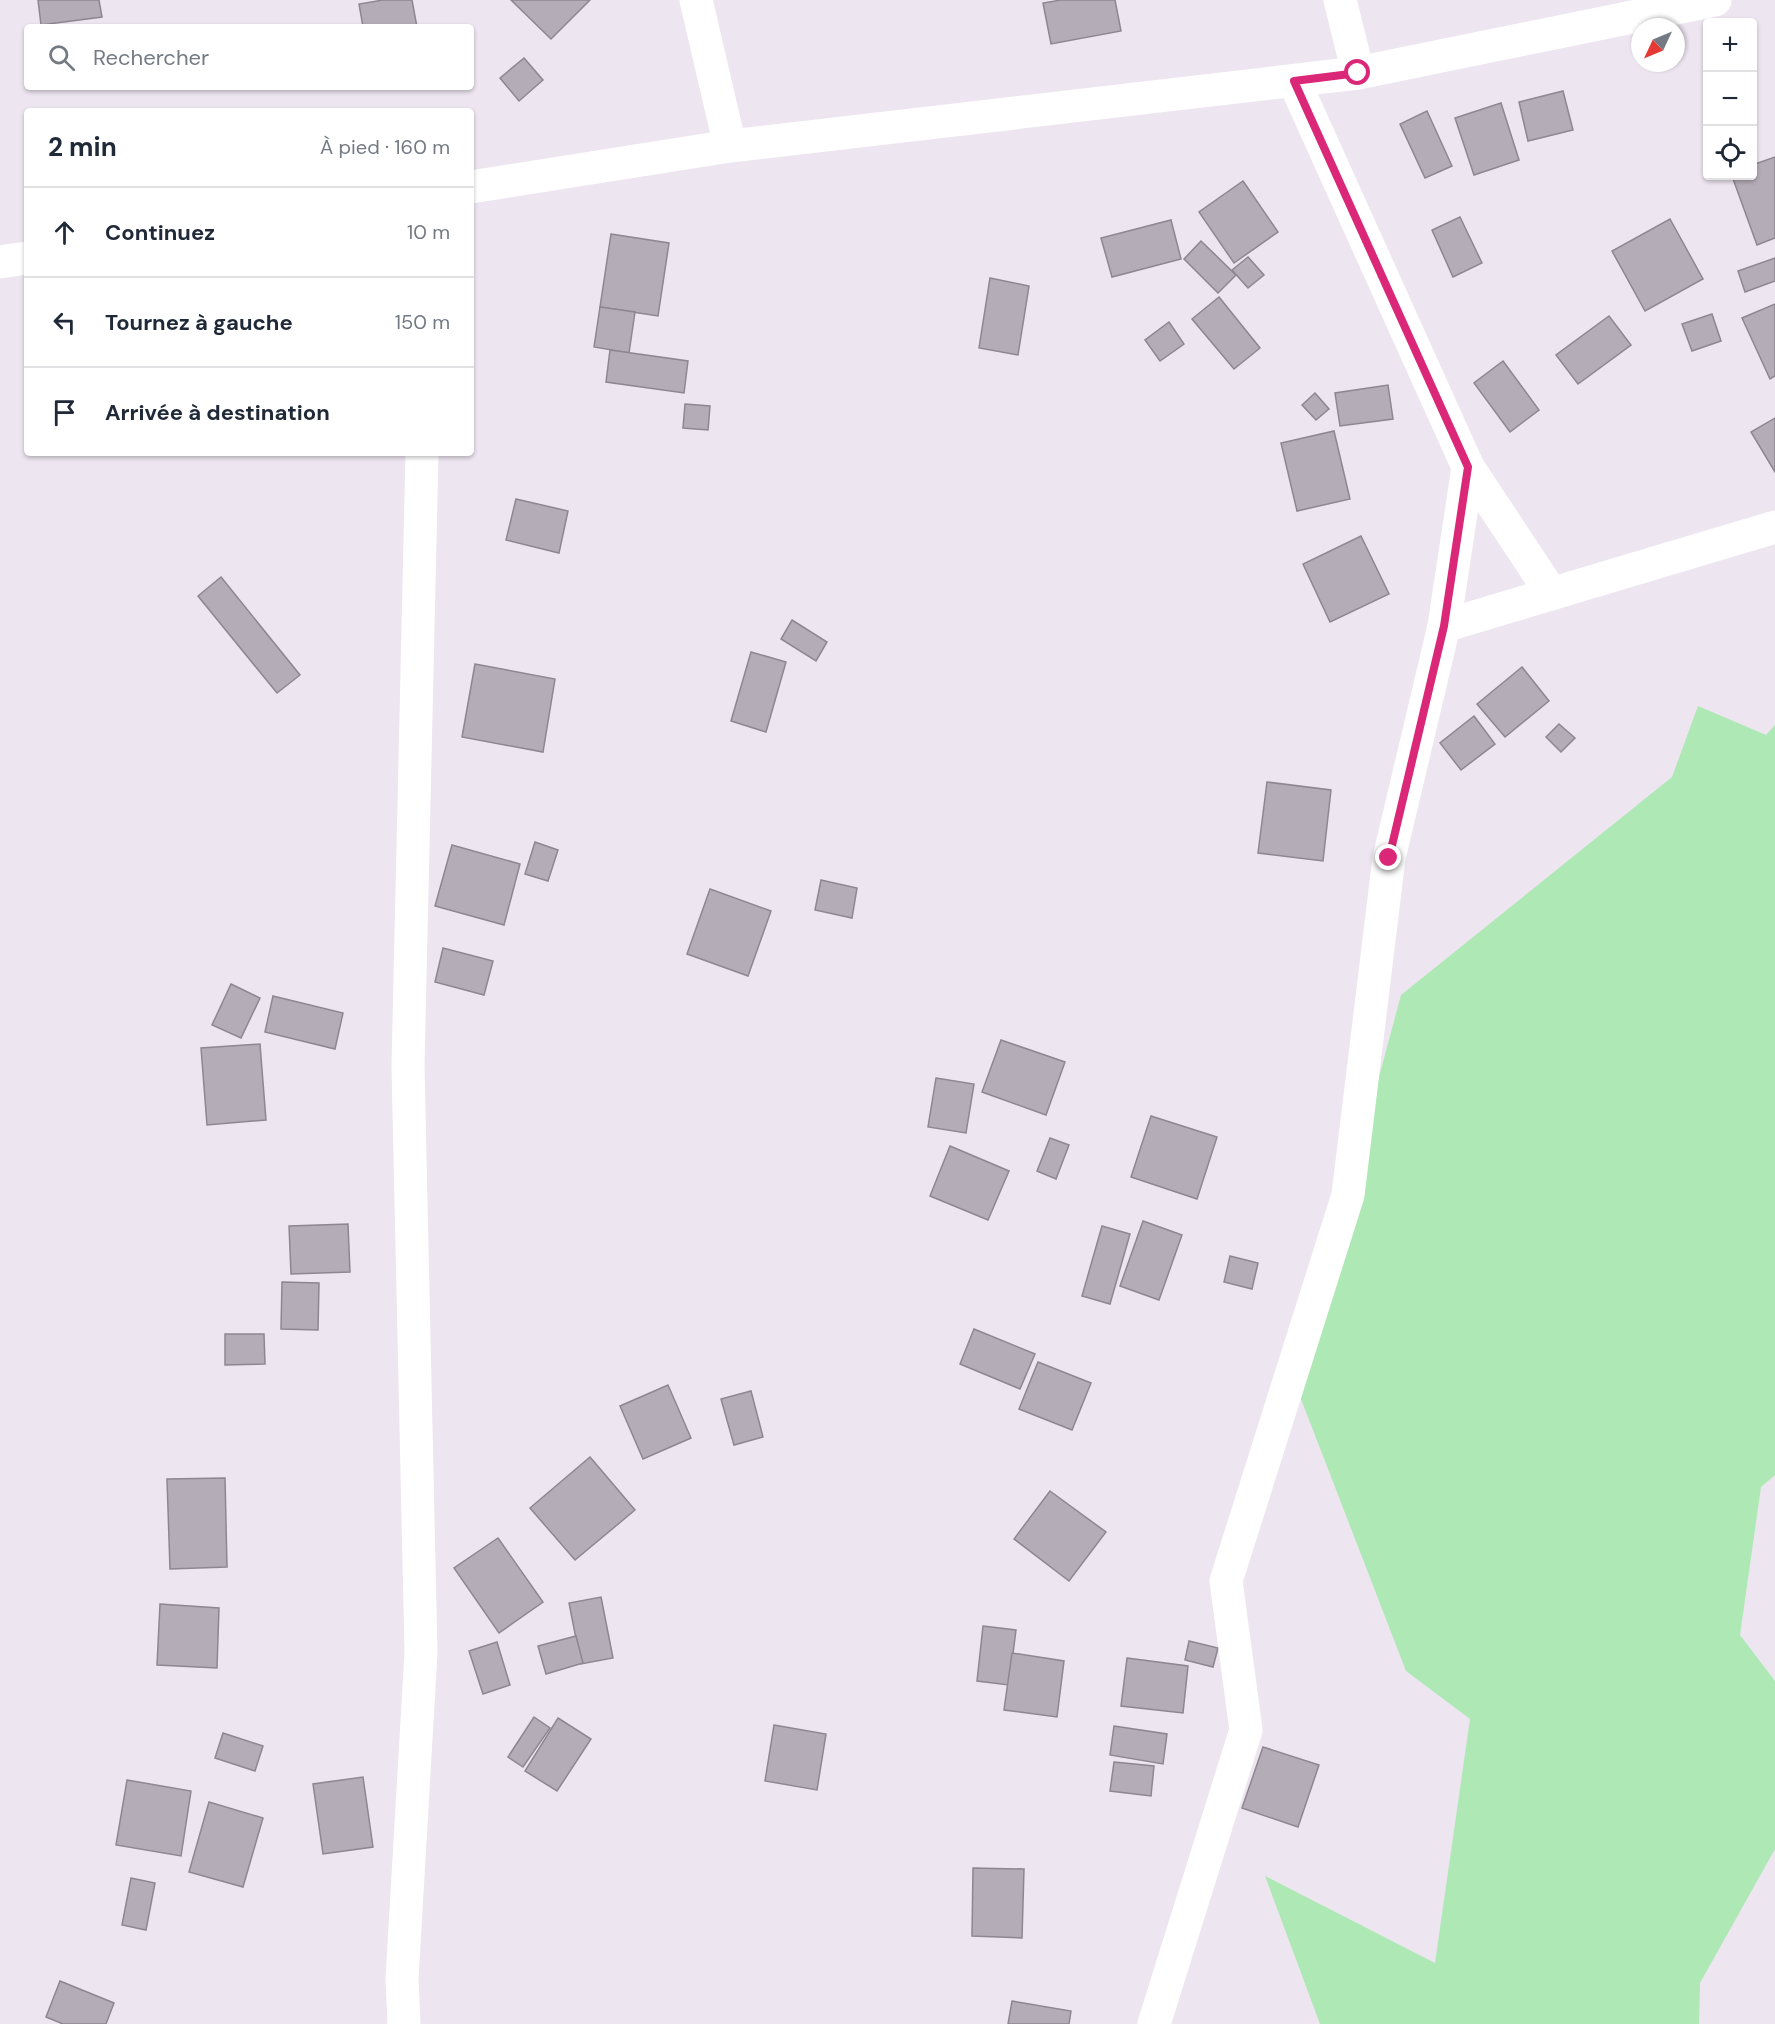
<!DOCTYPE html>
<html lang="fr">
<head>
<meta charset="utf-8">
<style>
	body { margin:0; font-family:"DM Sans",sans-serif; background:#f2f2f3; color:#1f2937 }
	.controls { position:absolute; right:18px; top:18px; display:grid; overflow:hidden; border-radius:6px; box-shadow:0 2px 4px #0004 }
	.controls button { width:54px; height:54px; display:grid; place-items:center; padding:0; border:0; border-bottom:2px solid #e0e1e3; background:#fff; color:#1f2937; font:30px sans-serif }
	.compass { position:absolute; left:1631px; top:18px; width:54px; height:54px; border-radius:50%; background:#fff; box-shadow:0 2px 4px #0004; rotate:226deg }
	.stop { position:absolute; width:18px; height:18px; margin:-14px; border:4px solid #db2777; border-radius:50%; background:#fff }
	.stop.end { background:#db2777; border-color:#fff; box-shadow:0 2px 6px #0008 }
	.list { margin:0; padding:0; list-style:none }
	h2 { display:flex; justify-content:space-between; align-items:center; height:78px; margin:0; padding:0 24px; font-size:26px }
	h2 small { font-size:20px; font-weight:400; color:#747a83 }
	.list li { display:grid; grid-template-columns:39px 1fr auto; gap:18px; align-items:center; box-sizing:border-box; height:90px; padding:0 24px; border-top:2px solid #e0e1e3 }
	.list b { display:block; font-size:22px; white-space:nowrap }
	.list em { font-size:20px; font-style:normal; color:#747a83 }
	.icon { flex:none; width:33px; height:33px; fill:none; stroke:currentColor; stroke-width:2; stroke-linecap:round; stroke-linejoin:round }
	.map { position:relative; flex:none; width:1775px; height:2024px; overflow:hidden }
	.search { position:absolute; background:#fff; box-shadow:0 2px 4px #0004; left:24px; top:24px; width:450px; height:66px; display:flex; align-items:center; gap:15px; box-sizing:border-box; padding:0 21px; border-radius:6px; color:#747a83; font-size:22px }
	.panel { position:absolute; background:#fff; box-shadow:0 2px 4px #0004; left:24px; top:108px; width:450px; height:348px; border-radius:6px }
	.map>svg:first-child { display:block }
	.green { fill:#aee9b5 }
	.building { fill:#b4acb6; stroke:#8e8791; stroke-width:1.5 }
	.lines { fill:none; stroke-linecap:round; stroke-linejoin:round }
	.minor { stroke:#fff; stroke-width:33 }
	.route { stroke:#db2777; stroke-width:8 }
</style>
</head>
<body>
<div class="map">
<svg width="1775" height="2024" viewBox="0 0 1775 2024">
	<rect width="100%" height="100%" fill="#ede5f0"/>
	<polygon class="green" points="1698,706 1766,735 1775,725 1775,1475 1761,1487 1740,1635 1775,1681 1775,1849 1700,1983 1699,2024 1320,2024 1265,1876 1435,1963 1470,1719 1406,1671 1296,1386 1401,995 1672,777"/>
	<g class="building">
		<polygon points="38,0 99,0 102,17 41,25"/>
		<polygon points="383,0 412,0 417,27 363,27 359,4"/>
		<polygon points="511,0 590,0 551,39"/>
		<polygon points="1061,0 1115,0 1121,31 1051,44 1043,3"/>
		<polygon points="524,58 543,80 519,101 500,78"/>
		<polygon points="1563,91 1573,130 1528,141 1519,102"/>
		<polygon points="1501,103 1519,160 1474,175 1455,118"/>
		<polygon points="1427,111 1452,166 1425,178 1400,124"/>
		<polygon points="1775,157 1775,238 1757,245 1732,176 1752,176 1752,165"/>
		<polygon points="1243,181 1278,232 1234,263 1199,212"/>
		<polygon points="1460,217 1482,263 1453,277 1432,230"/>
		<polygon points="1670,219 1703,279 1645,311 1612,251"/>
		<polygon points="1171,220 1181,259 1112,277 1101,238"/>
		<polygon points="611,234 669,243 658,316 600,307"/>
		<polygon points="1201,241 1236,275 1218,293 1184,259"/>
		<polygon points="1248,257 1264,275 1248,288 1232,270"/>
		<polygon points="1775,258 1775,281 1745,292 1738,271"/>
		<polygon points="990,278 1029,286 1018,355 979,348"/>
		<polygon points="1219,297 1260,348 1234,369 1192,319"/>
		<polygon points="1775,304 1775,376 1770,379 1742,318"/>
		<polygon points="600,307 635,312 629,353 594,347"/>
		<polygon points="1712,314 1721,341 1692,351 1682,324"/>
		<polygon points="1609,316 1631,345 1578,384 1556,355"/>
		<polygon points="1169,322 1184,344 1160,361 1145,340"/>
		<polygon points="610,350 688,361 684,393 606,382"/>
		<polygon points="1503,361 1539,410 1510,432 1474,383"/>
		<polygon points="1388,385 1393,419 1340,426 1335,393"/>
		<polygon points="1315,393 1329,409 1316,420 1302,405"/>
		<polygon points="685,404 710,406 708,430 683,428"/>
		<polygon points="1775,418 1775,472 1751,432"/>
		<polygon points="1334,431 1350,499 1297,511 1281,443"/>
		<polygon points="516,499 568,511 559,553 506,540"/>
		<polygon points="1361,536 1389,594 1330,622 1303,564"/>
		<polygon points="221,577 300,675 277,693 198,596"/>
		<polygon points="792,620 827,642 816,661 781,639"/>
		<polygon points="751,652 786,662 766,732 731,721"/>
		<polygon points="475,664 555,679 543,752 462,737"/>
		<polygon points="1522,667 1549,701 1505,737 1477,704"/>
		<polygon points="1474,716 1495,744 1461,770 1440,743"/>
		<polygon points="1559,724 1575,738 1561,752 1546,737"/>
		<polygon points="1267,782 1331,790 1323,861 1258,853"/>
		<polygon points="535,842 558,850 548,881 525,874"/>
		<polygon points="452,845 520,864 504,925 435,906"/>
		<polygon points="821,880 857,888 852,918 815,910"/>
		<polygon points="710,889 771,911 748,976 687,954"/>
		<polygon points="443,948 493,961 484,995 435,982"/>
		<polygon points="231,984 260,998 241,1038 212,1025"/>
		<polygon points="273,996 343,1013 335,1049 265,1032"/>
		<polygon points="1001,1040 1065,1062 1046,1115 982,1092"/>
		<polygon points="260,1044 266,1120 207,1125 201,1048"/>
		<polygon points="936,1078 974,1084 966,1133 928,1127"/>
		<polygon points="1151,1116 1217,1137 1197,1199 1131,1177"/>
		<polygon points="1050,1138 1069,1145 1056,1179 1037,1171"/>
		<polygon points="950,1146 1009,1171 988,1220 930,1196"/>
		<polygon points="1143,1221 1182,1235 1159,1300 1120,1286"/>
		<polygon points="348,1224 350,1272 291,1274 289,1226"/>
		<polygon points="1102,1226 1130,1234 1110,1304 1082,1296"/>
		<polygon points="1230,1256 1258,1263 1252,1289 1224,1282"/>
		<polygon points="282,1282 319,1283 318,1330 281,1329"/>
		<polygon points="974,1329 1035,1354 1020,1389 960,1364"/>
		<polygon points="225,1334 264,1334 265,1364 225,1365"/>
		<polygon points="1038,1362 1091,1383 1072,1430 1019,1409"/>
		<polygon points="668,1385 691,1438 643,1459 620,1406"/>
		<polygon points="751,1391 763,1437 734,1445 721,1399"/>
		<polygon points="590,1457 635,1510 575,1560 530,1508"/>
		<polygon points="225,1478 227,1567 170,1569 167,1479"/>
		<polygon points="1050,1491 1106,1532 1069,1581 1014,1539"/>
		<polygon points="498,1538 543,1602 499,1633 454,1568"/>
		<polygon points="601,1597 613,1658 581,1664 569,1603"/>
		<polygon points="160,1604 219,1608 217,1668 157,1665"/>
		<polygon points="983,1626 1016,1630 1009,1685 977,1681"/>
		<polygon points="576,1636 583,1663 546,1674 538,1646"/>
		<polygon points="1189,1641 1218,1648 1213,1667 1185,1660"/>
		<polygon points="497,1642 510,1685 483,1694 469,1651"/>
		<polygon points="1012,1653 1064,1661 1057,1717 1004,1710"/>
		<polygon points="1127,1658 1188,1666 1183,1713 1121,1706"/>
		<polygon points="534,1717 550,1728 523,1767 508,1757"/>
		<polygon points="558,1718 591,1739 557,1791 525,1771"/>
		<polygon points="774,1725 826,1734 817,1790 765,1781"/>
		<polygon points="1114,1726 1167,1734 1163,1764 1110,1755"/>
		<polygon points="223,1733 263,1746 255,1771 215,1758"/>
		<polygon points="1263,1747 1319,1765 1298,1827 1242,1808"/>
		<polygon points="1114,1762 1154,1766 1151,1796 1110,1791"/>
		<polygon points="363,1777 373,1847 323,1854 313,1784"/>
		<polygon points="127,1780 191,1791 181,1856 116,1845"/>
		<polygon points="209,1802 263,1818 243,1887 189,1872"/>
		<polygon points="973,1868 1024,1869 1022,1938 972,1936"/>
		<polygon points="131,1878 155,1883 146,1930 122,1925"/>
		<polygon points="60,1981 114,2003 106,2024 63,2024 46,2017"/>
		<polygon points="1012,2001 1071,2011 1069,2024 1008,2024"/>
	</g>
	<g class="lines">
		<g class="minor">
			<polyline points="696,0 730,146"/>
			<polyline points="1340,0 1358,73"/>
			<polyline points="1294,81 1468,467 1444,626"/>
			<polyline points="471,187 730,146 1358,73 1715,0"/>
			<polyline points="0,262 27,258"/>
			<polyline points="1468,467 1552,594"/>
			<polyline points="404,2024 402,1979 421,1653 408,1066 422,453"/>
			<polyline points="1154,2024 1246,1730 1226,1581 1348,1195 1389,858 1444,626 1775,527"/>
		</g>
	</g>
	<g class="lines">
		<polyline class="route" points="1358,73 1294,81 1468,467 1444,626 1389,858"/>
	</g>
</svg>
<div class="controls">
<button>+</button>
<button>−</button>
<button><svg class="icon" aria-label="locate" viewBox="0 0 24 24"><circle cx="12" cy="12" r="6"/><path d="M12 2v4M12 18v4M2 12h4M18 12h4"/></svg></button>
</div>
<svg class="compass" viewBox="-18 -18 36 36"><path d="M0-13l5 13h-10z" fill="#e53935"/><path d="M0 13l5-13h-10z" fill="#747a83"/></svg>
<div class="stop" style="left:1358px;top:73px"></div>
<div class="stop end" style="left:1389px;top:858px"></div>
<div class="search"><svg class="icon" aria-label="search" viewBox="0 0 24 24"><circle cx="10" cy="10" r="6"/><path d="M15 15l6 6"/></svg>Rechercher</div>
<section class="panel">
<h2>2 min<small>À pied · 160 m</small></h2>
<ul class="list">
<li><svg class="icon" aria-label="ahead" viewBox="0 0 24 24"><path d="M12 20V5M6 11l6-6 6 6"/></svg><div><b>Continuez</b></div><em>10 m</em></li>
<li><svg class="icon" aria-label="left" viewBox="0 0 24 24"><path d="M17 20v-9H6M10 6l-5 5 5 5"/></svg><div><b>Tournez à gauche</b></div><em>150 m</em></li>
<li><svg class="icon" aria-label="arrive" viewBox="0 0 24 24"><path d="M6 21V4h12l-3 4 3 4H6"/></svg><div><b>Arrivée à destination</b></div></li>
</ul>
</section>
</div>
</body>
</html>
